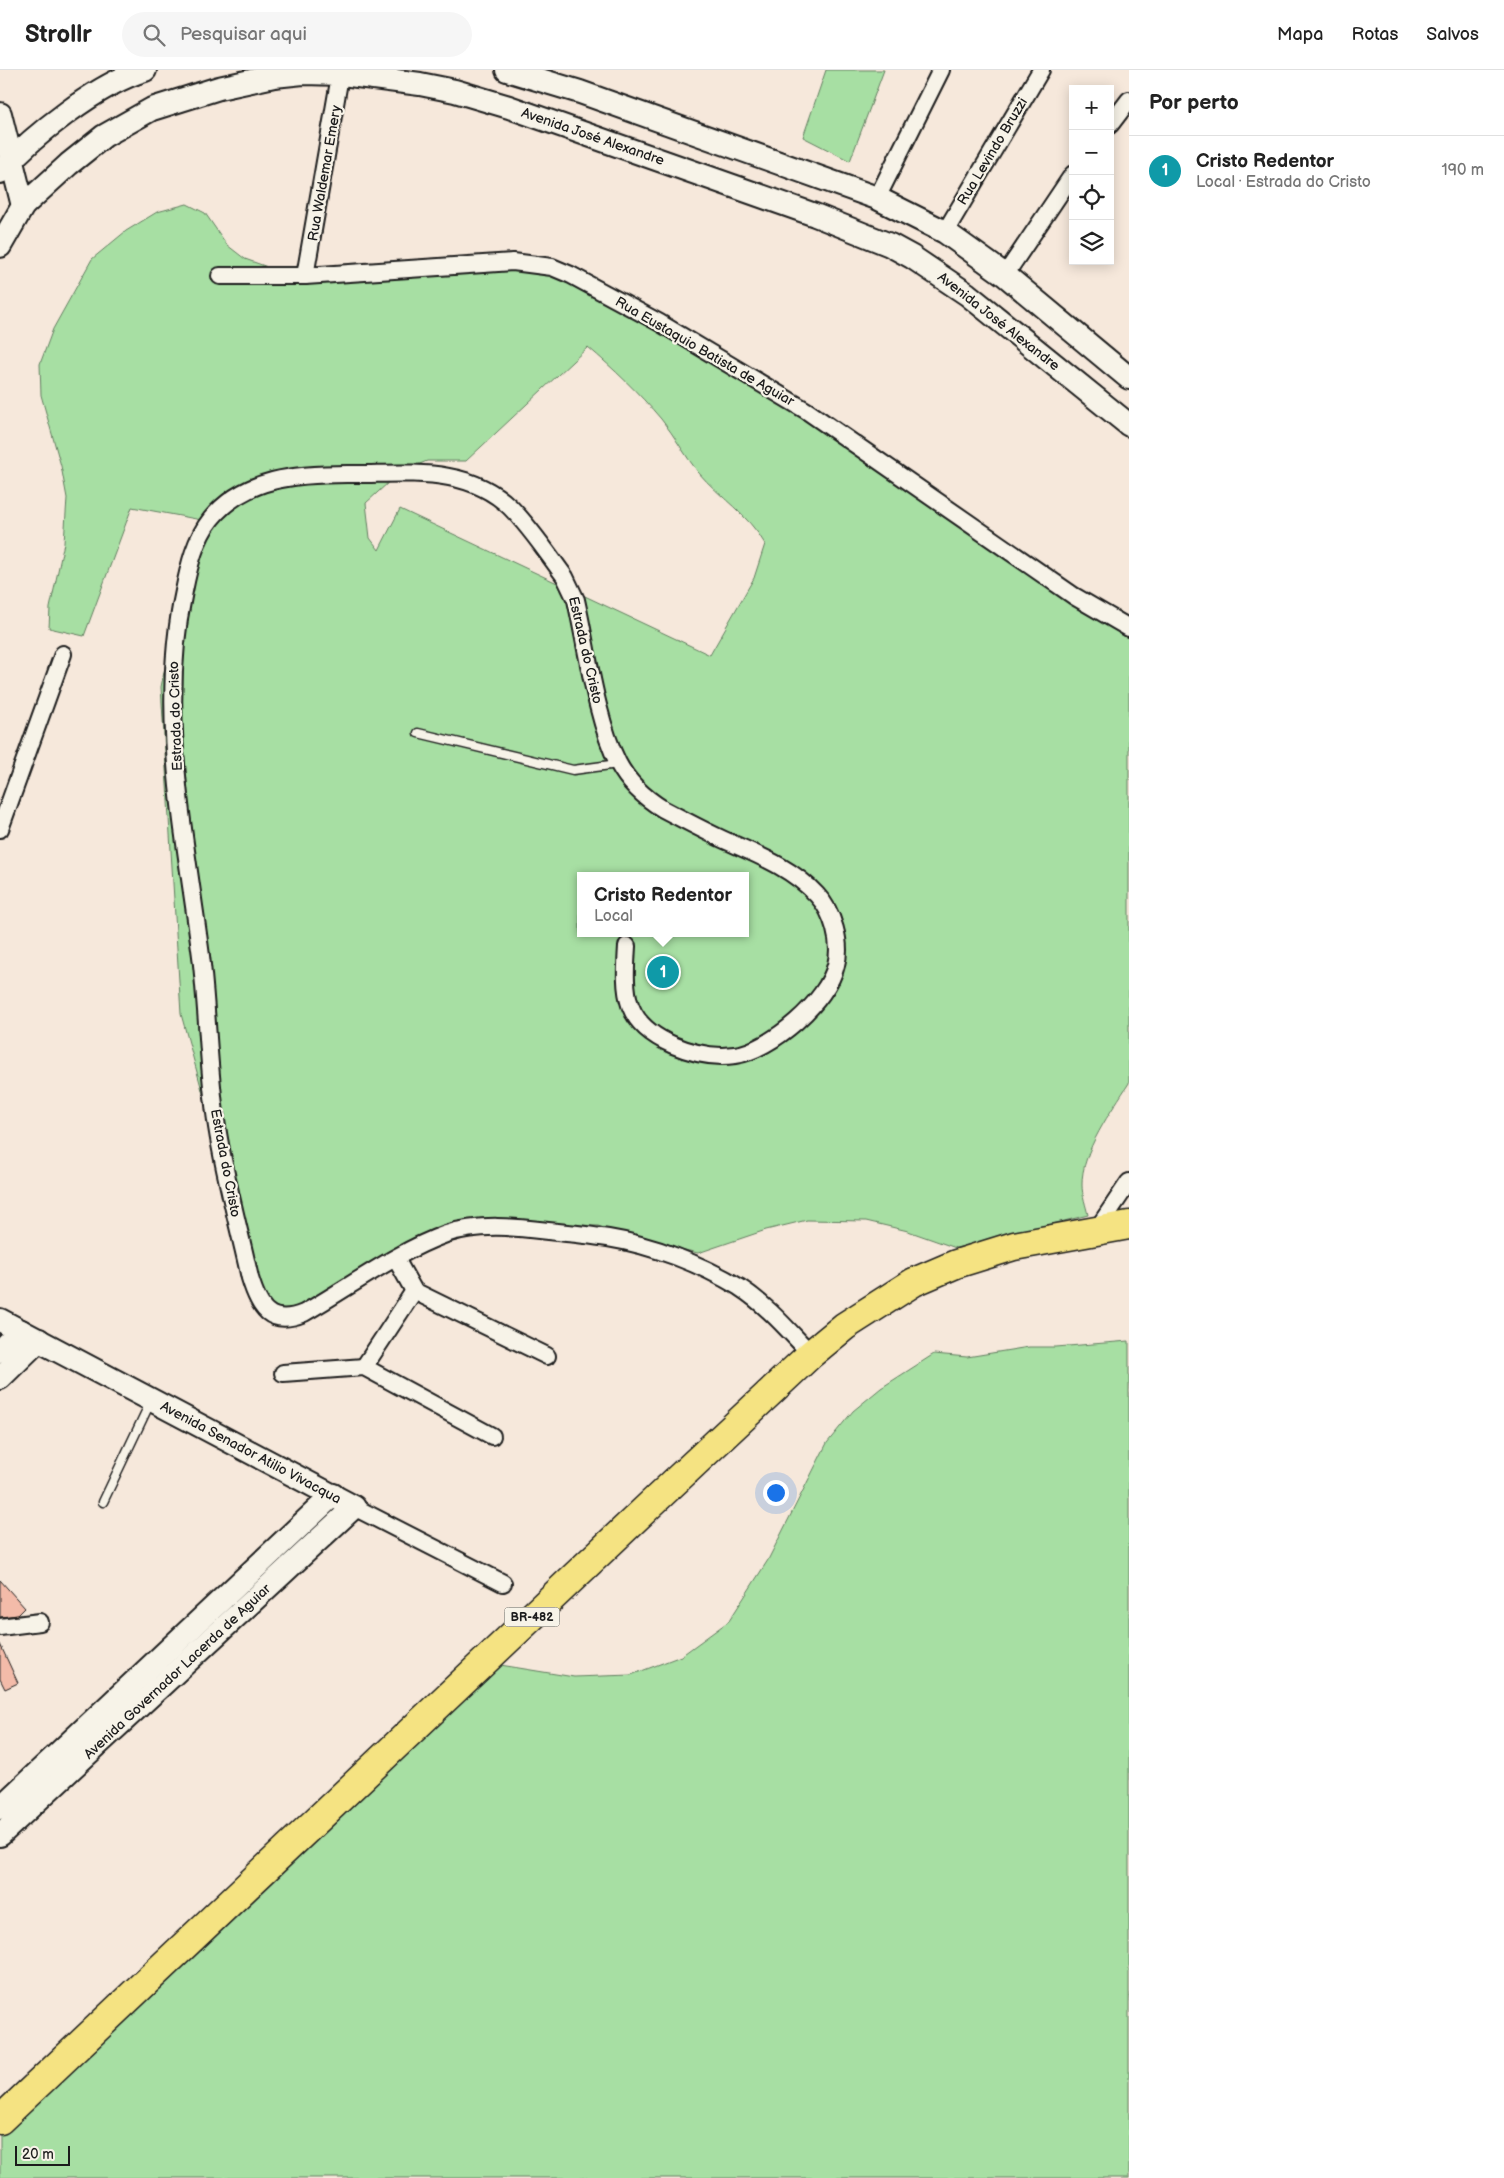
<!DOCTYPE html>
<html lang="pt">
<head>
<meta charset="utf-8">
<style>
	body { margin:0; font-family:"Balsamiq Sans",sans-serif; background:#f6f6f6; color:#222 }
	.controls { position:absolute; right:15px; top:15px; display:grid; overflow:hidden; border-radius:0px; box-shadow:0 2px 12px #0003 }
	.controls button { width:45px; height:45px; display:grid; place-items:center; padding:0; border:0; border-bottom:1px solid #e0e0e0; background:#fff; color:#222; font:25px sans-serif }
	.scale { position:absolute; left:15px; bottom:12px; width:55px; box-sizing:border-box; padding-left:5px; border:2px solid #1c1c1c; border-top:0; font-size:14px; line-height:18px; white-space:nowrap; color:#1c1c1c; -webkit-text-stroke:4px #f7f3e8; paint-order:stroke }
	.you { position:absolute; left:775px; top:1422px; width:18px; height:18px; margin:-12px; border:4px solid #fff; border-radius:50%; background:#1a73e8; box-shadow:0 0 0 8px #1a73e833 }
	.badge { display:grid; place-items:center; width:32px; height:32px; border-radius:50%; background:#d1495b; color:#fff; font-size:16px; font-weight:700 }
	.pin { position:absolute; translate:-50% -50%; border:2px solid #fff; box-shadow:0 1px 5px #0006 }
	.popup { position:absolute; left:577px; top:802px; width:172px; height:65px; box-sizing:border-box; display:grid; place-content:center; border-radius:0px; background:#fff; filter:drop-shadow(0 1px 4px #0005); font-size:16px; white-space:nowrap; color:#767676 }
	.popup b { font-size:19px; color:#222 }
	.popup::after { content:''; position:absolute; left:50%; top:100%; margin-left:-10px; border:10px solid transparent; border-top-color:#fff }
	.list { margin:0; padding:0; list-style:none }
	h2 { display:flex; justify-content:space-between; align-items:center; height:65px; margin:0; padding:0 20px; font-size:21px }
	h2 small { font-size:16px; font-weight:400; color:#767676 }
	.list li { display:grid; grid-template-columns:32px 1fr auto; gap:15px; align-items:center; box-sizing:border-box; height:70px; padding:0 20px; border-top:1px solid #e0e0e0 }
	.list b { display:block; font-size:19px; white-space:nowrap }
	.list p { margin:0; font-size:16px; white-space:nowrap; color:#767676 }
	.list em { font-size:16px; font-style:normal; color:#767676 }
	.icon { flex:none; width:28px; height:28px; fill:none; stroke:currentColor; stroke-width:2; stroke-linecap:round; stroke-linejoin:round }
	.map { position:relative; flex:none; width:1129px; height:2108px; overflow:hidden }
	header { display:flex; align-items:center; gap:30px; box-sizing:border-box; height:70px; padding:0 25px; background:#fff; border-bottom:1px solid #e0e0e0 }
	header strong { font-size:24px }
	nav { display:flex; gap:28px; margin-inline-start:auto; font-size:18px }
	.search { width:350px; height:45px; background:#f6f6f6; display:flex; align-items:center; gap:12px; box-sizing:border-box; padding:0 18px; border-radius:28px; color:#767676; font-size:19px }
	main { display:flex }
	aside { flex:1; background:#fff }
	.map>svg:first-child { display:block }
	.green { fill:#a7dfa3; stroke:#627e60; fill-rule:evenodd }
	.building { fill:#f3bba9; stroke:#1c1c1c }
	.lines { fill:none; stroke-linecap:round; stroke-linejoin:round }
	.lane-casing { stroke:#1c1c1c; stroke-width:11 }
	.street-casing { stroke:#1c1c1c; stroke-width:20 }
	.secondary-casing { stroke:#1c1c1c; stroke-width:26 }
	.highway-casing { stroke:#1c1c1c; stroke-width:31 }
	.lane { stroke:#f7f3e8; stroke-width:8 }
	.street { stroke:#f7f3e8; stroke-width:16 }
	.secondary { stroke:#f7f3e8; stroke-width:22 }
	.highway { stroke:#f5e382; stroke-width:28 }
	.labels { text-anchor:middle; stroke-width:4.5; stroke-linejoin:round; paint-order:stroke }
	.shield { fill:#f7f3e8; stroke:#5e5c59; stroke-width:1 }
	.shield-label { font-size:12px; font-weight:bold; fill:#1c1c1c }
	.street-label { font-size:14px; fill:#1c1c1c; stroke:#f7f3e8 }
</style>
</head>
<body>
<header>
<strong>Strollr</strong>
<div class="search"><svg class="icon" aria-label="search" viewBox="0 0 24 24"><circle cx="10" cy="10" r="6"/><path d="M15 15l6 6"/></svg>Pesquisar aqui</div>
<nav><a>Mapa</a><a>Rotas</a><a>Salvos</a></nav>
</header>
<main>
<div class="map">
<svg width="1129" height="2108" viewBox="0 0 1129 2108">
	<rect width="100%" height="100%" fill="#f6e8db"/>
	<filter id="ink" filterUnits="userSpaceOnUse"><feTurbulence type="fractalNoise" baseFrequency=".02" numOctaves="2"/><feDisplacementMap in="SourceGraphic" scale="10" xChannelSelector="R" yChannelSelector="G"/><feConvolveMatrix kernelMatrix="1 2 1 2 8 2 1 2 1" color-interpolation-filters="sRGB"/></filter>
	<g filter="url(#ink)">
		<g class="green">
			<polygon points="826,0 884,0 850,91 803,67"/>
			<path d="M187,134L205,143L227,175L245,189L276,200L543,194L823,346L928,435L1129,547V1013C1112,1040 1081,1082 1082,1115C1082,1125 1086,1136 1088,1145L956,1178L908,1161L866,1151L807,1150L766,1160L698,1183L634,1168L598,1156L547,1153L473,1166L409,1184L293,1242L264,1245L181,944L161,617L184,502L207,451L132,437L84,566L49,558L50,538L64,473L67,428L61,396L41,325L40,294L53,259L92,189L126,161L157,142ZM588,277C614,299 639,323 661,349C675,366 685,386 698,402C720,428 748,444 765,474L754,508L710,585L400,439L379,480L370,468L366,433L400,402L427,391H466ZM580,806H746V863H580Z"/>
			<polygon points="1129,1271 1129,2108 0,2108 0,2061 494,1594 574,1607 631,1605 681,1586 729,1551 768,1490 827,1373 853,1341 881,1318 934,1284 967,1287 1029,1277 1056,1277"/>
		</g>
		<g class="building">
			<polygon points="0,1510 25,1538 18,1545 0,1547"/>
			<polygon points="0,1574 18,1613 5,1619 0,1609"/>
		</g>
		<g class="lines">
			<defs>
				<g id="lane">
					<polyline points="418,663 573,700 618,694"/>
					<polyline points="103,1432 150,1333"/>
				</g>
				<g id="street">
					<polyline points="1110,55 1129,30"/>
					<polyline points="877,128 941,0"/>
					<polyline points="945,162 1041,0"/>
					<polyline points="1005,205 1073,104"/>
					<polyline points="220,206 305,206 513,192 552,197 571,205 660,253 807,341 1074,526 1129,558"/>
					<polyline points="305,206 341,0"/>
					<polyline points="0,759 63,584"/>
					<path d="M627,876C624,924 623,953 673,975C694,984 713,988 735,985C771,980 828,931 836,895C842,873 833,842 817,825C790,796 755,784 720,768C701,759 682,749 663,739C645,728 628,712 618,693C596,650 587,578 576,530L565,507C548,484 531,458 510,437C466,394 403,405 347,404C298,404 245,407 211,449C195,469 189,496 184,521C158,642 185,764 201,886C208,943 208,1001 217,1057C225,1108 239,1158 250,1208C259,1238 270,1257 304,1243C350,1217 396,1182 446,1164C479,1153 515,1157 548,1161C568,1163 588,1165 608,1168C652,1175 701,1194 739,1217C767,1235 788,1260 811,1284"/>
					<polyline points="1096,1161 1129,1112"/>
					<polyline points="396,1189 414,1221 547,1286"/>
					<polyline points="364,1297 414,1221"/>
					<polyline points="283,1303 364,1297 492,1366"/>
					<polyline points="354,1437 503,1513"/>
					<polyline points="0,1557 40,1552"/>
				</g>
				<g id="secondary">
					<polyline points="507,0 580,22 877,128 945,162 1005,205 1129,308"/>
					<polyline points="0,44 23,136"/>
					<path d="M0,102C32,66 99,13 145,0"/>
					<polyline points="0,176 23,136 69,94 104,66 152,39 219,18 274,6 303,3 342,4 420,14 455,21 509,37 815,145 890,175 912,187 967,224 1129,355"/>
					<polyline points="0,1250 354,1437 0,1765"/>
					<polyline points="0,1281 21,1261"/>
					<polyline points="0,1308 39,1270"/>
					<polyline points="0,1738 333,1425"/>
				</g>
				<polyline id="highway" points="0,2050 651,1434 811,1284 845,1256 914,1212 956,1194 1014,1176 1129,1155"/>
			</defs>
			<use href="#lane" class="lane-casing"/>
			<use href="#street" class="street-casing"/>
			<use href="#secondary" class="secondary-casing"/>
			<use href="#highway" class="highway-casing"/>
			<use href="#lane" class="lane"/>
			<use href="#street" class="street"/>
			<use href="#secondary" class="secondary"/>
			<use href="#highway" class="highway"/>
		</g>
	</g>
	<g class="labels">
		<rect class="shield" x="504.5" y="1537.5" width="55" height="19" rx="4"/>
		<g class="shield-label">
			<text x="532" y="1551">BR-482</text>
		</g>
		<g class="street-label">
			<text transform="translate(593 66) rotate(19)" y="5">Avenida José Alexandre</text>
			<text transform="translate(992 81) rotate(-59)" y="5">Rua Levindo Bruzzi</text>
			<text transform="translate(324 103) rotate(-80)" y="5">Rua Waldemar Emery</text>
			<text transform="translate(999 251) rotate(38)" y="5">Avenida José Alexandre</text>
			<text transform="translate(705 281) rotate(30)" y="5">Rua Eustaquio Batista de Aguiar</text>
			<text transform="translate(586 580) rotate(77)" y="5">Estrada do Cristo</text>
			<text transform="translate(175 646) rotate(-92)" y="5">Estrada do Cristo</text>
			<text transform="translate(226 1093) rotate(79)" y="5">Estrada do Cristo</text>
			<text transform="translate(251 1382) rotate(28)" y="5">Avenida Senador Atilio Vivacqua</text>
			<text transform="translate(177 1601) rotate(-43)" y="5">Avenida Governador Lacerda de Aguiar</text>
		</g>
	</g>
</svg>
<div class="controls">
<button>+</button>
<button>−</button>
<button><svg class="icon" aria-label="locate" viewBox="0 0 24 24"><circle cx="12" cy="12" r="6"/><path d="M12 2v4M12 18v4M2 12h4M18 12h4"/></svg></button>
<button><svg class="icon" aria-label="layers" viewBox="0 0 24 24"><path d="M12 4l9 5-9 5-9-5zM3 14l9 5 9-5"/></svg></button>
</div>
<div class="scale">20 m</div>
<div class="you"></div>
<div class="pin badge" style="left:663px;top:902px;background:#0f9aa8">1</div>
<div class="popup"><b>Cristo Redentor</b>Local</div>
</div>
<aside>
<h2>Por perto<small></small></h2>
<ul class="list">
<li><span class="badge" style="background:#0f9aa8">1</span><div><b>Cristo Redentor</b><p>Local · Estrada do Cristo</p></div><em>190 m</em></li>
</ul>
</aside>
</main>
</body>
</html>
